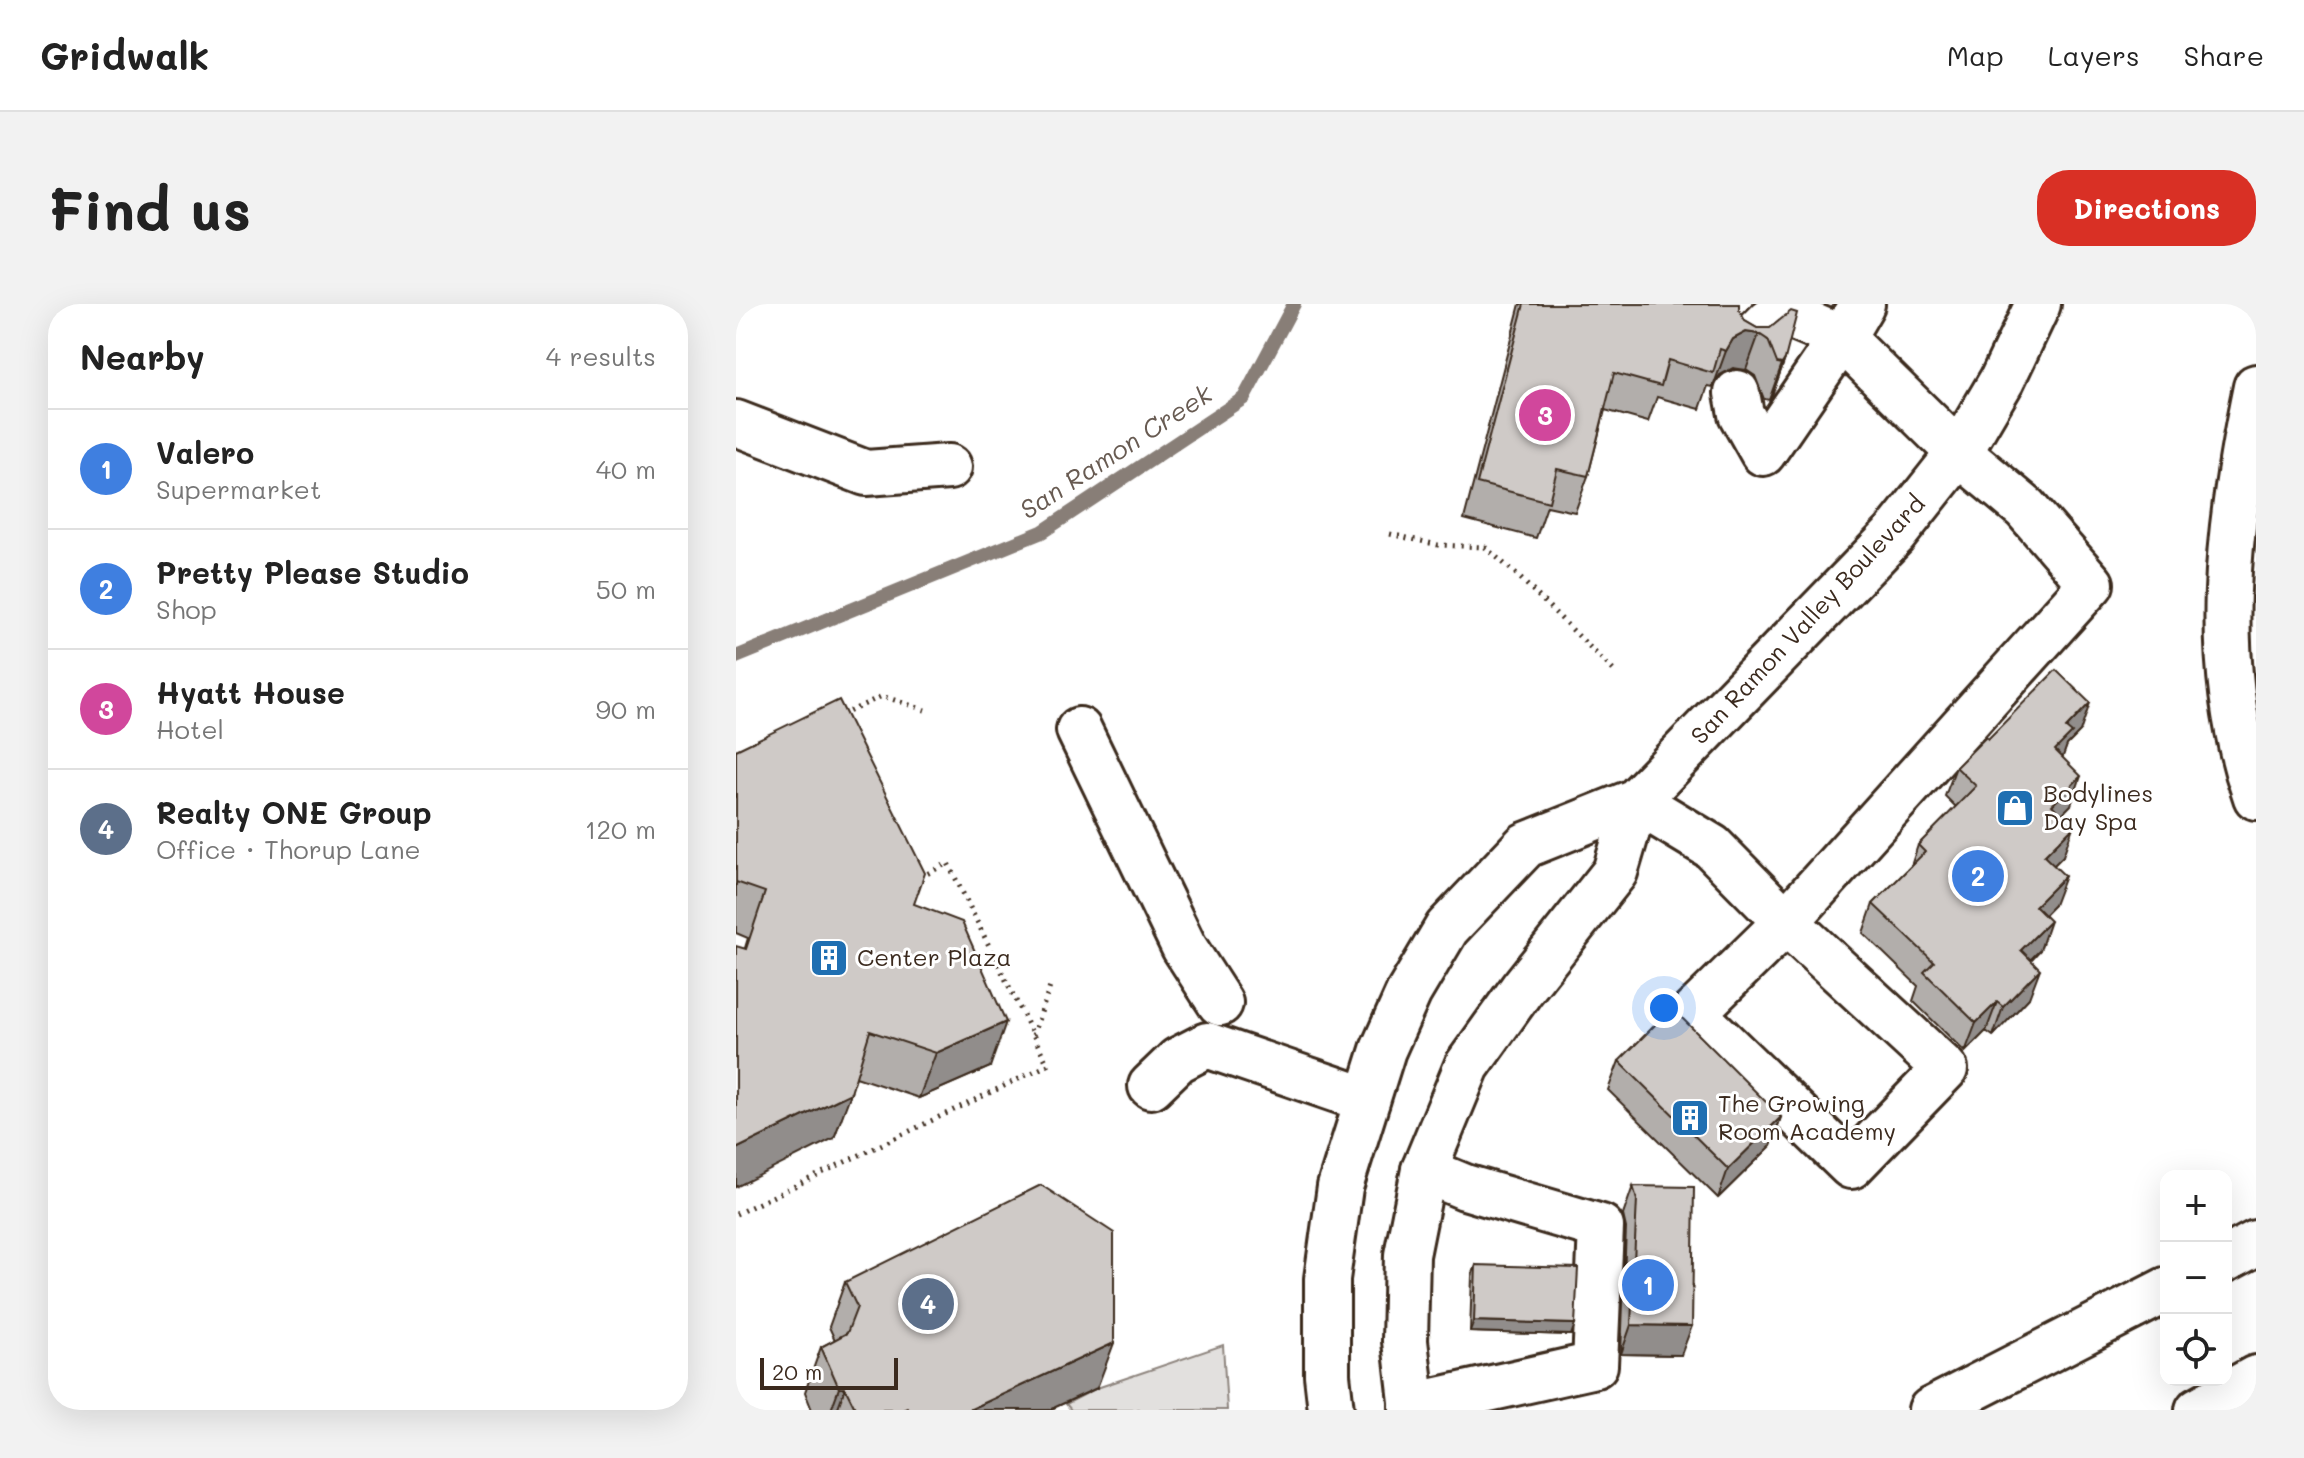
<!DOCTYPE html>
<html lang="en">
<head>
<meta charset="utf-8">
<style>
	body { margin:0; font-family:Mali,sans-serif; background:#f2f2f2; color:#222 }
	.controls { position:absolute; right:24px; bottom:24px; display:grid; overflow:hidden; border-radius:16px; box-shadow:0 8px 32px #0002 }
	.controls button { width:72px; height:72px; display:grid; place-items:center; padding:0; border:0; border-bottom:2px solid #e0e0e0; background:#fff; color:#222; font:40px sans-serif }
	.scale { position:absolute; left:24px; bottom:20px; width:138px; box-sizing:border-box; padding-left:8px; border:4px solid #3b2a1e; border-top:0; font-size:22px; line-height:28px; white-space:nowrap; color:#3b2a1e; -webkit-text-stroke:6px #fff; paint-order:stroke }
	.you { position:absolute; left:928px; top:704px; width:28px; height:28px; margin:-20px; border:6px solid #fff; border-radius:50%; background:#1a73e8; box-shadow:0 0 0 12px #1a73e833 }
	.badge { display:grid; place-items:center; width:52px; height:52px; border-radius:50%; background:#d93025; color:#fff; font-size:26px; font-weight:700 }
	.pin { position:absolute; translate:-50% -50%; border:4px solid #fff; box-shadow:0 2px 8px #0006 }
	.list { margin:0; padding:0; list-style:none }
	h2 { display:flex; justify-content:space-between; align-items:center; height:104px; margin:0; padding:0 32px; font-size:34px }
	h2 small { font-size:26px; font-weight:400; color:#767676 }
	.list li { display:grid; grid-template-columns:52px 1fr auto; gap:24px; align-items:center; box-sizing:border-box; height:120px; padding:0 32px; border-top:2px solid #e0e0e0 }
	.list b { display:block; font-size:30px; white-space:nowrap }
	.list p { margin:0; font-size:26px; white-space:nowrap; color:#767676 }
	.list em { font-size:26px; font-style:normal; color:#767676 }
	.icon { flex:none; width:44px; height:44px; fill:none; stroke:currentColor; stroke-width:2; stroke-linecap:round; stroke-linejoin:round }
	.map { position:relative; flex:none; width:1520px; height:1106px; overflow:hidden; border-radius:32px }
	header { display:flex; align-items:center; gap:48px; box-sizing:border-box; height:112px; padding:0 40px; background:#fff; border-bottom:2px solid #e0e0e0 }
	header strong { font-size:38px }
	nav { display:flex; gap:44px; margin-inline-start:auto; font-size:28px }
	.intro { display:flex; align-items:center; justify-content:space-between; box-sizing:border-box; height:192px; padding:0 48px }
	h1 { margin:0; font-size:56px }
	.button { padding:20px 36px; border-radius:32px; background:#d93025; color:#fff; font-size:28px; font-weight:700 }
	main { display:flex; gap:48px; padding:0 48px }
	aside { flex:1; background:#fff; border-radius:32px; box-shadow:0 8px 32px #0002 }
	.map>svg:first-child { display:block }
	.green { fill:#e2e0de; stroke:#8e857e; stroke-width:2 }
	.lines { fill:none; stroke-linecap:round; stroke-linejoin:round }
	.stream { stroke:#887e77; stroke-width:14 }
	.minor-casing { stroke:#3b2a1e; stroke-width:50 }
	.major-casing { stroke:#3b2a1e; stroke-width:50 }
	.highway-casing { stroke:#3b2a1e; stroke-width:50 }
	.path { stroke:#3b2a1e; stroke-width:5; stroke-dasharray:2 6; stroke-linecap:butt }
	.minor { stroke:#fff; stroke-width:44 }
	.major { stroke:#fff; stroke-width:44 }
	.highway { stroke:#fff; stroke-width:44 }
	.wall { fill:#b2aeab; stroke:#3b2a1e; stroke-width:2 }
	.shaded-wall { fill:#918d8b; stroke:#3b2a1e; stroke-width:2 }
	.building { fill:#cfcac7; stroke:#3b2a1e; stroke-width:2 }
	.labels { text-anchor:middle; stroke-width:6; stroke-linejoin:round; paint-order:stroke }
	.street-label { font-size:24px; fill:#3b2a1e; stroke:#fff }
	.poi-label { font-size:24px; fill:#3b2a1e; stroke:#fff; text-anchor:start }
	.water-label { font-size:26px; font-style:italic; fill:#685b52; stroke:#fff }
</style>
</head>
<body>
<header>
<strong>Gridwalk</strong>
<nav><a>Map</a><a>Layers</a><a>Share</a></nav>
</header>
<div class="intro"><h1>Find us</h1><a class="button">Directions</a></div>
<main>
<aside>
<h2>Nearby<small>4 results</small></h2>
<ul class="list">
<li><span class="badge" style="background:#3f7fe0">1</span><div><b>Valero</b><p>Supermarket</p></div><em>40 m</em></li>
<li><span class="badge" style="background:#3f7fe0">2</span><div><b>Pretty Please Studio</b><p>Shop</p></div><em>50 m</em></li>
<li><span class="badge" style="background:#d1479c">3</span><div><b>Hyatt House</b><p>Hotel</p></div><em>90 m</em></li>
<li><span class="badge" style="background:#5c6f8a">4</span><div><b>Realty ONE Group</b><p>Office · Thorup Lane</p></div><em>120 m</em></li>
</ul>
</aside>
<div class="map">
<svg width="1520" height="1106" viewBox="0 0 1520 1106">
	<rect width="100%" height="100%" fill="#fff"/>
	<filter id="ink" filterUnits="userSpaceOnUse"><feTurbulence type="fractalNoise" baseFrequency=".0125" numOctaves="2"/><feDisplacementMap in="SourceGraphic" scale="16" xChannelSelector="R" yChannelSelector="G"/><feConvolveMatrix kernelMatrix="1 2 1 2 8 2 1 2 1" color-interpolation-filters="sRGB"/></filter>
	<g filter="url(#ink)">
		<polygon class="green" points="487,1041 491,1106 335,1106 330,1100 361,1084"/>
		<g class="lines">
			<polyline class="stream" points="0,353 306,228 508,94 558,0"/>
			<defs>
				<g id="minor">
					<polyline points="1001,89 1005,110 1027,149 1106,34 1051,11 1034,16 1014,36"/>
					<polyline points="0,119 130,169 213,163"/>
					<polyline points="343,426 448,643 484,699"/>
					<polyline points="900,497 976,543 1050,618 957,709 1115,862 1209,765 1050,618 1355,280 1289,204 1223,149 1106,34 1126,0"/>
					<polyline points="415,782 442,756 471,741 631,796"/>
					<polyline points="676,1102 859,1061 865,923 729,883 688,866"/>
				</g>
				<g id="major">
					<polyline points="1490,955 1520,939"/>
					<polyline points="595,1106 591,1071 591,975 604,883 647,746 673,688 711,624 790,541 900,497 1158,231 1223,149 1266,76 1302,0"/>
					<polyline points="677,1106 669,1037 671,951 688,866 731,762 786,685 879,568 900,497"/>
					<polyline points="1195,1106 1430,986"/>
					<polyline points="1462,1106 1520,1074"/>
				</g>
				<path id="highway" d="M1520,83C1492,218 1473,360 1520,493"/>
			</defs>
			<use href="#minor" class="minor-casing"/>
			<use href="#major" class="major-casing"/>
			<use href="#highway" class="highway-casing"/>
			<g class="path">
				<polyline points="654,230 702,241 749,243 779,269 878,367"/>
				<polyline points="106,411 146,392 189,406"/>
				<polyline points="297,731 314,683"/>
				<polyline points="0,910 312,761 212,559 183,574"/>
			</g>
			<use href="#minor" class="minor"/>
			<use href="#major" class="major"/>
			<use href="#highway" class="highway"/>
		</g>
		<g class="wall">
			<polygon points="784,0 1003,0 1003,6 1009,17 1021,24 1049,55 1036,91 1033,96 1028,95 1019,72 1010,66 997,64 984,71 977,83 972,82 964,105 921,93 912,118 869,106 852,172 839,208 811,202 800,234 728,215"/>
			<polygon points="1344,428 1331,441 1326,454 1335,501 1325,511 1327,552 1318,561 1318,601 1308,611 1304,646 1295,656 1293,694 1257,732 1250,727 1229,748 1177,697 1182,682 1127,629 1137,600 1175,562 1182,541 1220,503 1209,492 1220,463 1252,435"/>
			<polygon points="0,446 178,600 254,763 183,794 120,773 98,834 9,644 12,634 0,629"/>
			<polygon points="883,757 1045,813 1035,842 982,894 872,786"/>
			<polygon points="897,882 945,1051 885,1050 890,924 887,911"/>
			<polygon points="740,961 835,1031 734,1028 736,972"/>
			<polygon points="109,978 361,1084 313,1106 76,1106 69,1088 85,1043 99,1036 93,1023"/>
		</g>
		<g class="shaded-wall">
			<polygon points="1010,28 1023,30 1010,66 997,64 984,71 977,83 990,47 997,35"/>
			<polygon points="1049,55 1036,91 1033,96 1046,60"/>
			<polygon points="1354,399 1344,428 1331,441 1325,458 1319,446 1330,424"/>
			<polygon points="1345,472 1335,501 1306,530 1316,501"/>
			<polygon points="1337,523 1327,552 1298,581 1308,552"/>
			<polygon points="1329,572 1318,601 1289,631 1299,602"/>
			<polygon points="1314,617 1304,646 1275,675 1285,646"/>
			<polygon points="1304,665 1293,694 1257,732 1267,703"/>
			<polygon points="1261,698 1250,727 1229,748 1240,719"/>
			<polygon points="270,718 254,763 183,794 200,749"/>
			<polygon points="115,789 98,834 0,883 0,845"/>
			<polygon points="1045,813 1035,842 982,894 992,865"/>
			<polygon points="738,1017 839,1020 835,1031 734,1028"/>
			<polygon points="895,1021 956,1022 945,1051 885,1050"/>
			<polygon points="378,1039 361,1084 313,1106 233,1106"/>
			<polygon points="103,1084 109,1084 101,1106 95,1106"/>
		</g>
		<g class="building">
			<polygon points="788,0 1003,0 1003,6 1009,17 1021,24 1034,24 1055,7 1061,9 1049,55 1046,60 1041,59 1032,36 1023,30 1010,28 997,35 990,47 984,45 977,69 932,56 925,82 878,69 852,172 821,165 813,198 741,179"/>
			<polygon points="1320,366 1354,399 1330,424 1336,429 1319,446 1345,472 1316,501 1337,523 1308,552 1329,572 1299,602 1314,617 1285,646 1304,665 1267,703 1261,698 1240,719 1188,668 1198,658 1137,600 1189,548 1182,541 1240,482 1220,463 1250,433 1252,435"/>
			<polygon points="103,396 189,569 178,600 226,618 270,718 200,749 134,727 115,789 0,845 0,642 10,645 29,588 0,578 0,446"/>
			<polygon points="936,704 1045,813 992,865 883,757"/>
			<polygon points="305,881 378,929 378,1039 233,1106 172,1106 171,1104 167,1106 120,1106 109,1084 103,1084 85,1043 111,1029 121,1003 109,978"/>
			<polygon points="897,882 958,883 956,1022 895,1021 901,895"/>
			<polygon points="740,961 842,964 839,1020 738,1017"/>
		</g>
	</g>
	<defs>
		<symbol id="shop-square" viewBox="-11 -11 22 22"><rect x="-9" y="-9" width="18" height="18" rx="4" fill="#1f6fb2" stroke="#fff"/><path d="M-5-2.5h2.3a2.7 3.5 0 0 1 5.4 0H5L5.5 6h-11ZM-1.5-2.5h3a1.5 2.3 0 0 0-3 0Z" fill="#fff"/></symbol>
		<symbol id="building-square" viewBox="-11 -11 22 22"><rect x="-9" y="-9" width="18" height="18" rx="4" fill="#1f6fb2" stroke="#fff"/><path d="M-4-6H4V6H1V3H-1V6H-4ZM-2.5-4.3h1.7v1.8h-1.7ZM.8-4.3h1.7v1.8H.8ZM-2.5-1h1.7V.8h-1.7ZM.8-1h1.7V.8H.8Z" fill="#fff"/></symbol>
	</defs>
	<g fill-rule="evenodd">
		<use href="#shop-square" x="1257" y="482" width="44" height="44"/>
		<use href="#building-square" x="71" y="632" width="44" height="44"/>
		<use href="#building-square" x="932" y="792" width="44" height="44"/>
	</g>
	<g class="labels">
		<g class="street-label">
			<text transform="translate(1072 316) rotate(-47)" y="8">San Ramon Valley Boulevard</text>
		</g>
		<g class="poi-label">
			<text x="1307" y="498">Bodylines<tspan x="1307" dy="28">Day Spa</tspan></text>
			<text x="121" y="662">Center Plaza</text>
			<text x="982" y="808">The Growing<tspan x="982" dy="28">Room Academy</tspan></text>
		</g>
		<g class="water-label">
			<text transform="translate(380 148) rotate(-33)" y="9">San Ramon Creek</text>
		</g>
	</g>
</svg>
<div class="controls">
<button>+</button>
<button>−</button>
<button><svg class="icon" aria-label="locate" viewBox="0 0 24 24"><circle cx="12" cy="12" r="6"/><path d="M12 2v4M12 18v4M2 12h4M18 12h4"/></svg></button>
</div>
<div class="scale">20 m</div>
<div class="you"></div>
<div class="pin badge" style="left:912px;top:981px;background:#3f7fe0">1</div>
<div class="pin badge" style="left:1242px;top:572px;background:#3f7fe0">2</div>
<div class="pin badge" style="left:809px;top:111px;background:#d1479c">3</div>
<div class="pin badge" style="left:192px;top:1000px;background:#5c6f8a">4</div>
</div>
</main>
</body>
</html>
